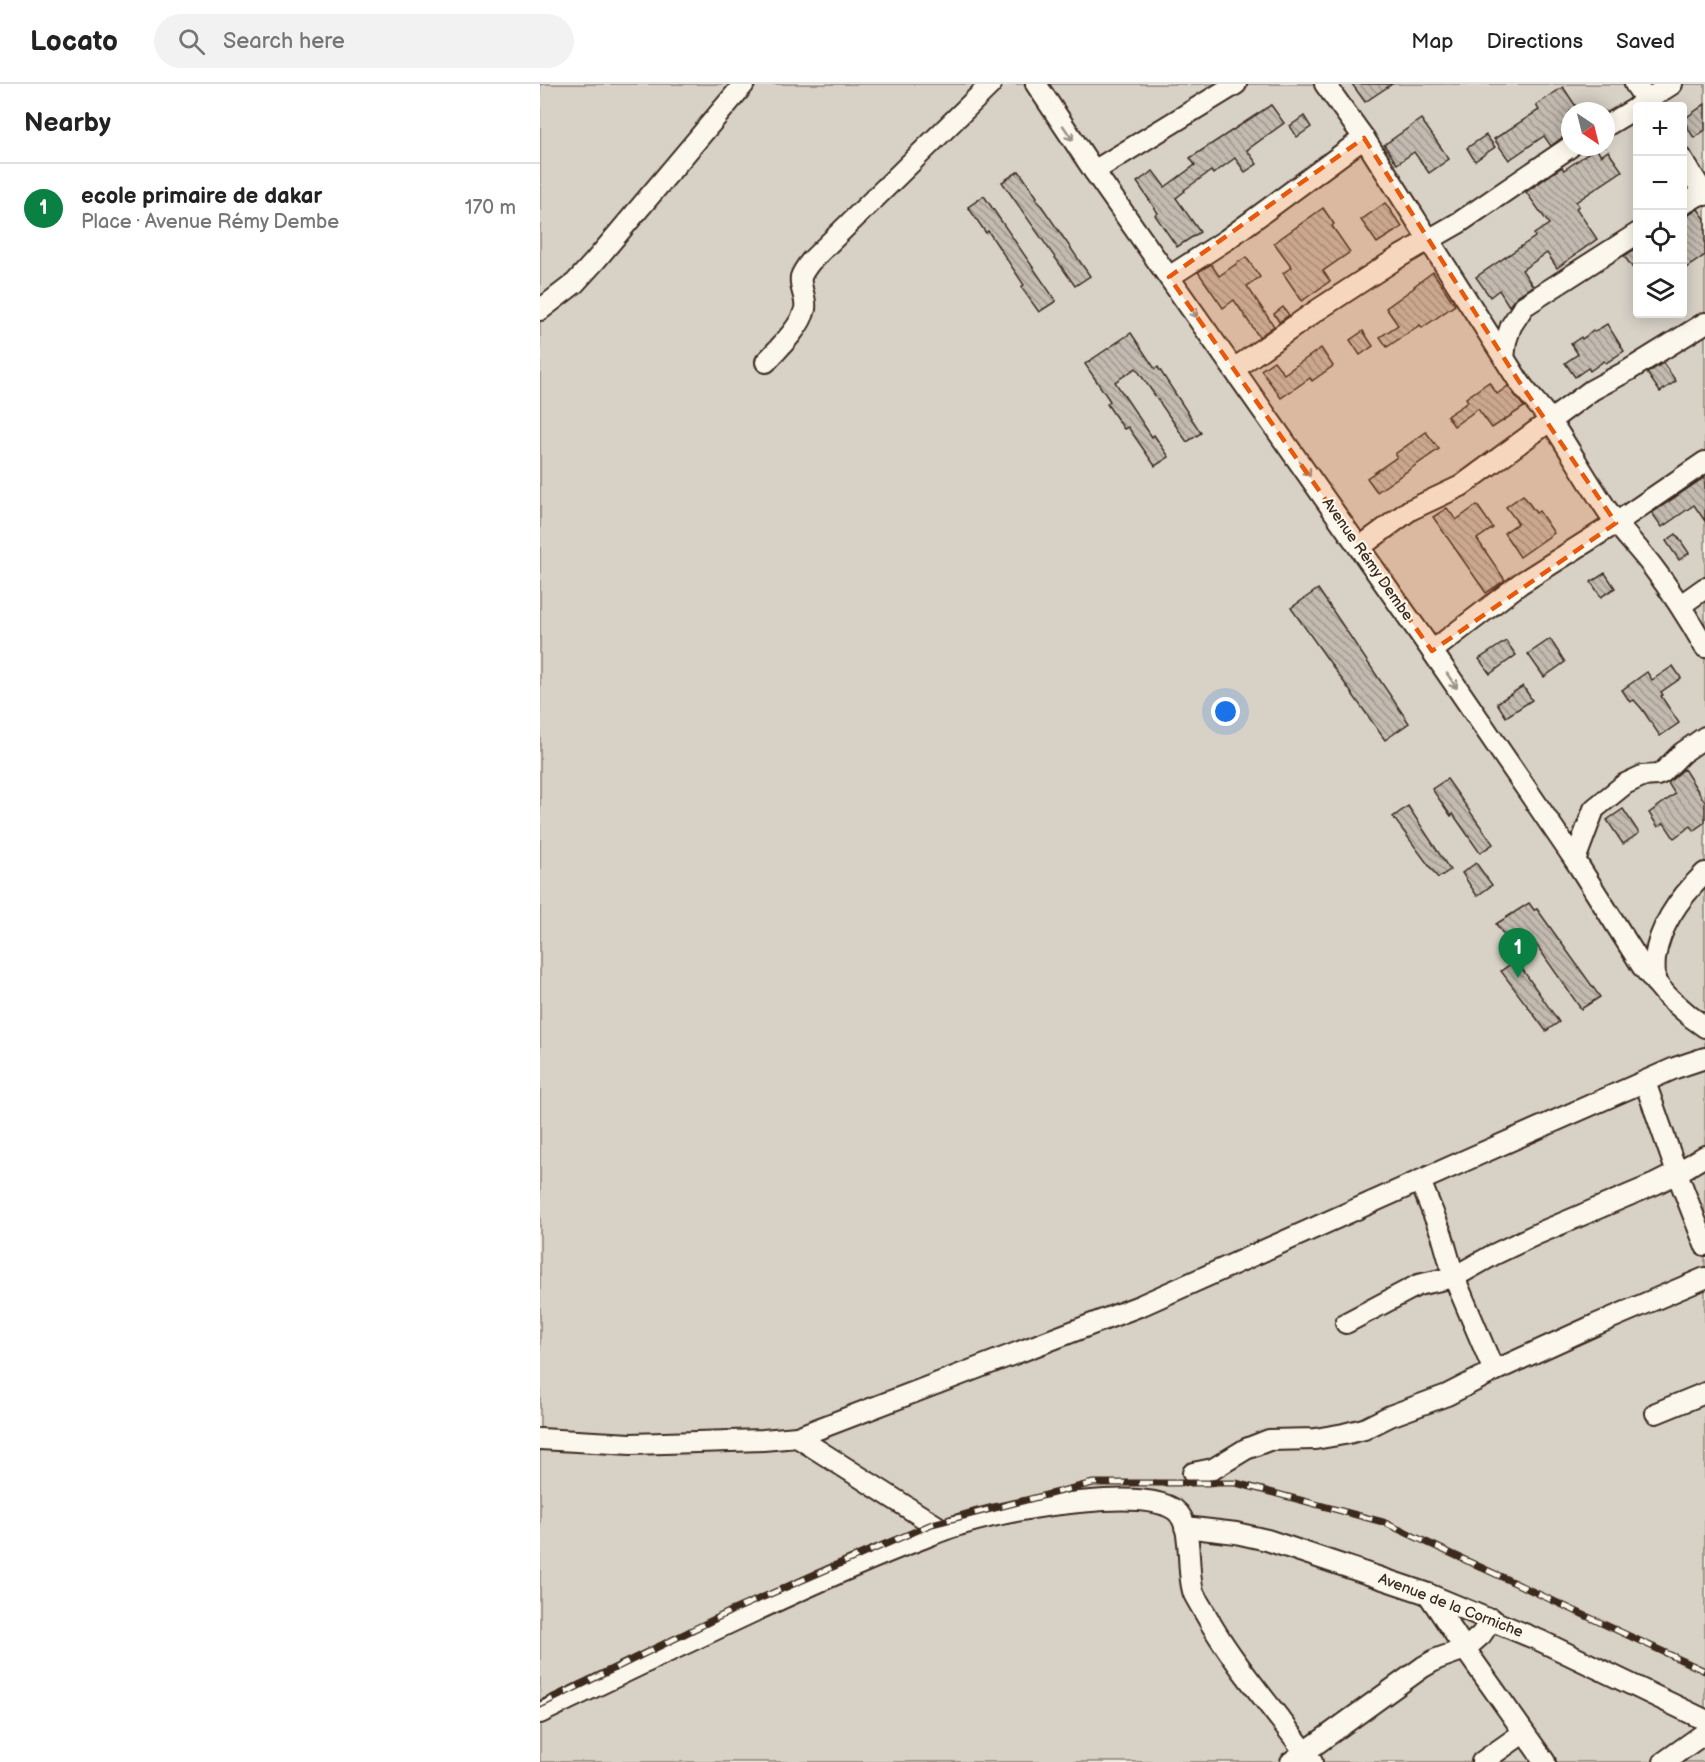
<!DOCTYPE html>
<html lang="en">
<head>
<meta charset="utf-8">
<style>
	body { margin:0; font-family:"Balsamiq Sans",sans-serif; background:#f2f2f2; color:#222 }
	.controls { position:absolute; right:18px; top:18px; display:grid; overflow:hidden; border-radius:6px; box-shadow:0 3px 15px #0003 }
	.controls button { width:54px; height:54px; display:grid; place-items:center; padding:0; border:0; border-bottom:2px solid #e0e0e0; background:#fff; color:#222; font:30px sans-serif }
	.compass { position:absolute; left:1021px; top:18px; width:54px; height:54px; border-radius:50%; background:#fff; box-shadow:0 3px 15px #0003; rotate:145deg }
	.you { position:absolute; left:686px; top:628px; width:21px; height:21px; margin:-15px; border:4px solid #fff; border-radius:50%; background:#1a73e8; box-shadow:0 0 0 9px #1a73e833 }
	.badge { display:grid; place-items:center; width:39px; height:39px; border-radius:50%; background:#0b8043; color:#fff; font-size:20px; font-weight:700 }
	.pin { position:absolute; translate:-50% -50px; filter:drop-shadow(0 2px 3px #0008) }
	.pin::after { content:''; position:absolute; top:32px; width:21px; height:18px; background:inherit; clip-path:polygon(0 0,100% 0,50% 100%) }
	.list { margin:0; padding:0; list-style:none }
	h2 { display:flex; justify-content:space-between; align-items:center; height:78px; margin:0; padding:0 24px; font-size:26px }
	h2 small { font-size:20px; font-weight:400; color:#767676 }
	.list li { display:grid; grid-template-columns:39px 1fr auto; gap:18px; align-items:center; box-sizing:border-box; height:90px; padding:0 24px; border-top:2px solid #e0e0e0 }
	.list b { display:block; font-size:22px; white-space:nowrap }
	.list p { margin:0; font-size:20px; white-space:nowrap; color:#767676 }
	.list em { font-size:20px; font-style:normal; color:#767676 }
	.icon { flex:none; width:33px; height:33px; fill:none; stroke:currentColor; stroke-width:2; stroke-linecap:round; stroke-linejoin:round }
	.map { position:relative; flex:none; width:1165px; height:1678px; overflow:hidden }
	header { display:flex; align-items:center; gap:36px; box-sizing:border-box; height:84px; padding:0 30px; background:#fff; border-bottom:2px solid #e0e0e0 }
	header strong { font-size:28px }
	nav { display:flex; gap:33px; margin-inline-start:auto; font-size:21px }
	.search { width:420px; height:54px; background:#f2f2f2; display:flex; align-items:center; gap:15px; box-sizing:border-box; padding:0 21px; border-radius:33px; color:#767676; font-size:22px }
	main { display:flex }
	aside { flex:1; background:#fff }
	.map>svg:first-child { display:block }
	.green { fill:#d8d1c6; stroke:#8a7e72; stroke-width:1.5; fill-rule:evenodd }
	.building { fill:url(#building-back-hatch); stroke:#3b2a1e; stroke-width:1.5 }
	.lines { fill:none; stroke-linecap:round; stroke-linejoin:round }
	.minor-casing { stroke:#3b2a1e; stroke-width:24 }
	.minor { stroke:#fbf7ec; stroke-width:20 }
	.rail-casing { stroke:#3b2a1e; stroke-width:7 }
	.rail { stroke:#fbf7ec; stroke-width:4.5; stroke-dasharray:14; stroke-linecap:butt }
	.oneway { stroke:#9b9085 }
	.marked { fill:#e8590c; fill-opacity:0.2; stroke:#e8590c; stroke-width:4.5; stroke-dasharray:12 8; stroke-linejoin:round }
	.labels { text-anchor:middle; stroke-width:4.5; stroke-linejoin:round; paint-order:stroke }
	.street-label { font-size:15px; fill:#3b2a1e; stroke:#fbf7ec }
</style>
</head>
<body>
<header>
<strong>Locato</strong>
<div class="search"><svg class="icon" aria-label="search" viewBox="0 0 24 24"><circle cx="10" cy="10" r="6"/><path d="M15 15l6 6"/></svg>Search here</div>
<nav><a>Map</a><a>Directions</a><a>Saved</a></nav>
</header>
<main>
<aside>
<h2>Nearby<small></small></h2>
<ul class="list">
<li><span class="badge">1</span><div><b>ecole primaire de dakar</b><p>Place · Avenue Rémy Dembe</p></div><em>170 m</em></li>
</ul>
</aside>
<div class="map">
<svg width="1165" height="1678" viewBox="0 0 1165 1678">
	<defs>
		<pattern id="building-back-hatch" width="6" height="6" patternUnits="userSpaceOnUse" patternTransform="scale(1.5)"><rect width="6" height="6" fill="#c3bbb0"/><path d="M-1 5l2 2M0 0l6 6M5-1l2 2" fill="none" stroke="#a0988f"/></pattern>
	</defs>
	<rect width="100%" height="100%" fill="#f3efe4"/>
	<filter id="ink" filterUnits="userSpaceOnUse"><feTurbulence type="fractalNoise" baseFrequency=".0167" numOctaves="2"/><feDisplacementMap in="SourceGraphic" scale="12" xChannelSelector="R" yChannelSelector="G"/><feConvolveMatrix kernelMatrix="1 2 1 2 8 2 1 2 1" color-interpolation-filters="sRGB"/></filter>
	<g filter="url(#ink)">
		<path class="green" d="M0,0H1165V1678H0ZM1098,22H1142V230H1098ZM1030,27H1066V63H1030Z"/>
		<g class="building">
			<polygon points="812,0 852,0 825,18"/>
			<polygon points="1023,3 1039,27 1030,27 1030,51 1023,53 1011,62 1004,52 969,76 954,55 999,26 996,21"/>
			<polygon points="1165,20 1165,46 1154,54 1143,36"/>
			<polygon points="731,21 744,39 707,66 717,80 705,88 695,74 673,90 671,87 644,106 645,107 636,114 660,148 637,163 615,131 618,129 597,98 613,87 625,103 655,81 650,74"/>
			<polygon points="764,32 771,43 757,53 750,42"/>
			<polygon points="881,35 909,75 889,89 874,68 857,80 844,61"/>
			<polygon points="946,51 955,63 935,77 927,64"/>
			<polygon points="1056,64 1061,72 1068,67 1082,87 1036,118 1039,122 1036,124 1057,155 1017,184 1007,169 982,186 993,202 977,212 969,222 959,206 950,213 936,193 995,153 994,150 1009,140 986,108 1022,83 1024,86"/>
			<polygon points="479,87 497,113 496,114 550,192 535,202 462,98"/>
			<polygon points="444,112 516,217 499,228 481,203 484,201 448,147 446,149 428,123"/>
			<polygon points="845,119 862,143 837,159 821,136"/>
			<polygon points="783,124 794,140 792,142 810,168 783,187 790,197 762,217 743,189 752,183 734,159"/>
			<polygon points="1158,125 1165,135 1165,171 1143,186 1143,135"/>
			<polygon points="1095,165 1098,168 1098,191 1084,172"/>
			<polygon points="706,173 720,193 707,202 734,242 719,253 694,216 683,224 658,188 671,180 679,192"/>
			<polygon points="893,188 915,221 882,244 880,241 847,263 840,253 858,241 846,224 875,203 874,202"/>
			<polygon points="743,223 749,231 739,238 734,230"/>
			<polygon points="1067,240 1084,267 1066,279 1064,277 1050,287 1048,284 1035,293 1025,279 1038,270 1031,260 1041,253 1042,255 1053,247 1054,248"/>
			<polygon points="823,247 833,262 820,271 810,256"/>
			<polygon points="591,249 615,285 618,283 661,349 647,358 596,284 575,298 612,353 614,351 629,373 615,382 588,343 584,345 567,320 570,317 545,280"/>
			<polygon points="781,264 793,282 772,297 770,294 741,314 721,286 734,277 744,290"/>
			<polygon points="1123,279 1136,297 1120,308 1107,289"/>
			<polygon points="949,298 957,310 968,302 984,323 952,344 938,325 914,342 907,332 928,318 926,314"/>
			<polygon points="886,348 899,365 837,408 827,394 857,373 855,370"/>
			<polygon points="1165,393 1165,437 1154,421 1122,443 1112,429"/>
			<polygon points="983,411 996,429 999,427 1014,449 980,473 964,449 978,439 966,423"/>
			<polygon points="937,421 953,444 937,455 965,496 946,509 893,433 907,424 916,436"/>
			<polygon points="1136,450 1149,469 1139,476 1126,457"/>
			<polygon points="1065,489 1075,504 1061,513 1051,498"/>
			<polygon points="778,505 869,639 845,656 751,524"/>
			<polygon points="1010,555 1025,578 1004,593 988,570"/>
			<polygon points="966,557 976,571 950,590 939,575"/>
			<polygon points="1133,582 1141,594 1121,608 1123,611 1121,612 1139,639 1120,652 1102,625 1094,616 1090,618 1082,606 1107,588 1112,596"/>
			<polygon points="983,602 992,616 966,633 957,619"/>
			<polygon points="1144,685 1165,718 1165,738 1154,746 1151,742 1134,754 1124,739 1118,743 1109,729 1135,710 1128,699"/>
			<polygon points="907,695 953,760 940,769 913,730 911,732 892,705"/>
			<polygon points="868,722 910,786 898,794 853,733"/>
			<polygon points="1083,725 1099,749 1083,760 1067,736"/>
			<polygon points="936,779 952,801 937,812 922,789"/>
			<polygon points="989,819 994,826 997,825 1060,913 1041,925 993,856 976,868 956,840"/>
			<polygon points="976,876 1019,938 1006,947 961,887"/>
		</g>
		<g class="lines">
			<defs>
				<g id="minor">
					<polyline points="496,0 554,87 892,567 1035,776 1102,882 1128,913 1151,933 1165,943"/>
					<path d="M785,0L824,54L978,296C988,311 1002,324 1012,339C1033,371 1052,405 1074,436C1086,452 1100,466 1112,482C1132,508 1149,535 1165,563"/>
					<polyline points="1095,0 1110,22"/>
					<polyline points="1098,22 1132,0"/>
					<polyline points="1066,42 1098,23"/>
					<polyline points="1142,75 1165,111"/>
					<polyline points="554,87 696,0"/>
					<polyline points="1142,121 1165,107"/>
					<polyline points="629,193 686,156 824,54"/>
					<polyline points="0,226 35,199 55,177 204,0"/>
					<polyline points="964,274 966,257 971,242 984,222 1098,149"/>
					<path d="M226,278C238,265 261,243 265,225C267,214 259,203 261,193C263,187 267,182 271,177L451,0"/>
					<polyline points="694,285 776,227 859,173 920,138 1030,63"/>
					<polyline points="820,463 870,426 921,402 1052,306 1089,286 1165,239"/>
					<polyline points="1141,521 1165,504"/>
					<polyline points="892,567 981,499 1076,439 1165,378"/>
					<polyline points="1035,776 1054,725 1085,700 1102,692 1117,691 1122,689 1142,669 1165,653"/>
					<path d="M1115,898C1115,891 1114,882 1115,874C1120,840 1141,812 1165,789"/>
					<polyline points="1105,998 1137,1089 1165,1161"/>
					<polyline points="880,1097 902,1151 914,1193 954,1287"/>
					<polyline points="806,1239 878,1201 914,1193 953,1171 997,1150 1115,1100 1137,1089 1165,1072"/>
					<polyline points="1116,1329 1165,1309"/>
					<polyline points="257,1353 403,1446"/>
					<polyline points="0,1355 91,1360 223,1356 257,1353 602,1221 933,1073 1135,984 1165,974"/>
					<polyline points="653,1389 673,1385 706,1365 729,1356 775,1355 804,1350 824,1345 850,1332 907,1311 954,1287 1055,1241 1165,1194"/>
					<polyline points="645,1443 696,1449 727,1456 888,1510 1001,1557 1165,1636"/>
					<polyline points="888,1510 925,1565 1005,1678"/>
					<path d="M0,1629C78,1591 156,1554 234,1518C280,1497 326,1476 373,1458C389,1452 404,1445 419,1441C465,1427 516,1419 564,1416C584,1415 618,1414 635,1426C655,1441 645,1487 654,1510C659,1520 666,1530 671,1540C700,1589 739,1631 772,1678"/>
					<polyline points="751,1678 883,1583 897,1575 925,1565 941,1551 952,1535"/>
					<polyline points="942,1678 983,1649"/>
					<polyline points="1124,1678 1165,1649"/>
				</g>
			</defs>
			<use href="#minor" class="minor-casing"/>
			<use href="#minor" class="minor"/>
			<defs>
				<polyline id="rail" points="0,1621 191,1527 392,1440 553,1399 696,1399 843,1438 1165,1587"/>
			</defs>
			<use href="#rail" class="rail-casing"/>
			<use href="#rail" class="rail"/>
		</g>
		<defs><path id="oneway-shaft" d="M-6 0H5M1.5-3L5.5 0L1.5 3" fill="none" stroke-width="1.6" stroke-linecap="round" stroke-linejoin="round" transform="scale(1.5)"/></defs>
		<g class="oneway">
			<use href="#oneway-shaft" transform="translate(528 49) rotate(56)"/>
			<use href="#oneway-shaft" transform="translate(652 226) rotate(55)"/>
			<use href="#oneway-shaft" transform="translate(765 385) rotate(55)"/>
			<use href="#oneway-shaft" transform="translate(912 597) rotate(56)"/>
		</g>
	</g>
	<path class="marked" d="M824,54L978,296L1076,439L892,567L629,193Z"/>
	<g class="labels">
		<g class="street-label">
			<text transform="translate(828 475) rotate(55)" y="5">Avenue Rémy Dembe</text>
			<text transform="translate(911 1521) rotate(21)" y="5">Avenue de la Corniche</text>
		</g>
	</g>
</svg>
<div class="controls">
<button>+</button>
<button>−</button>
<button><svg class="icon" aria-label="locate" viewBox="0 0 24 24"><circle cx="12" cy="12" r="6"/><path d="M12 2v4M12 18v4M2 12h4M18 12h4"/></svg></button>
<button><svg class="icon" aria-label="layers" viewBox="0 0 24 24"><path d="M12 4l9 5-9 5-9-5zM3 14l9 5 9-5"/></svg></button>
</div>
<svg class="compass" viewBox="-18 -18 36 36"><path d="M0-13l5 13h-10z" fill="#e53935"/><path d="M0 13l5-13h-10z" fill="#767676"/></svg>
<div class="you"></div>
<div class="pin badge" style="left:978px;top:894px">1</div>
</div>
</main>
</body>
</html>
